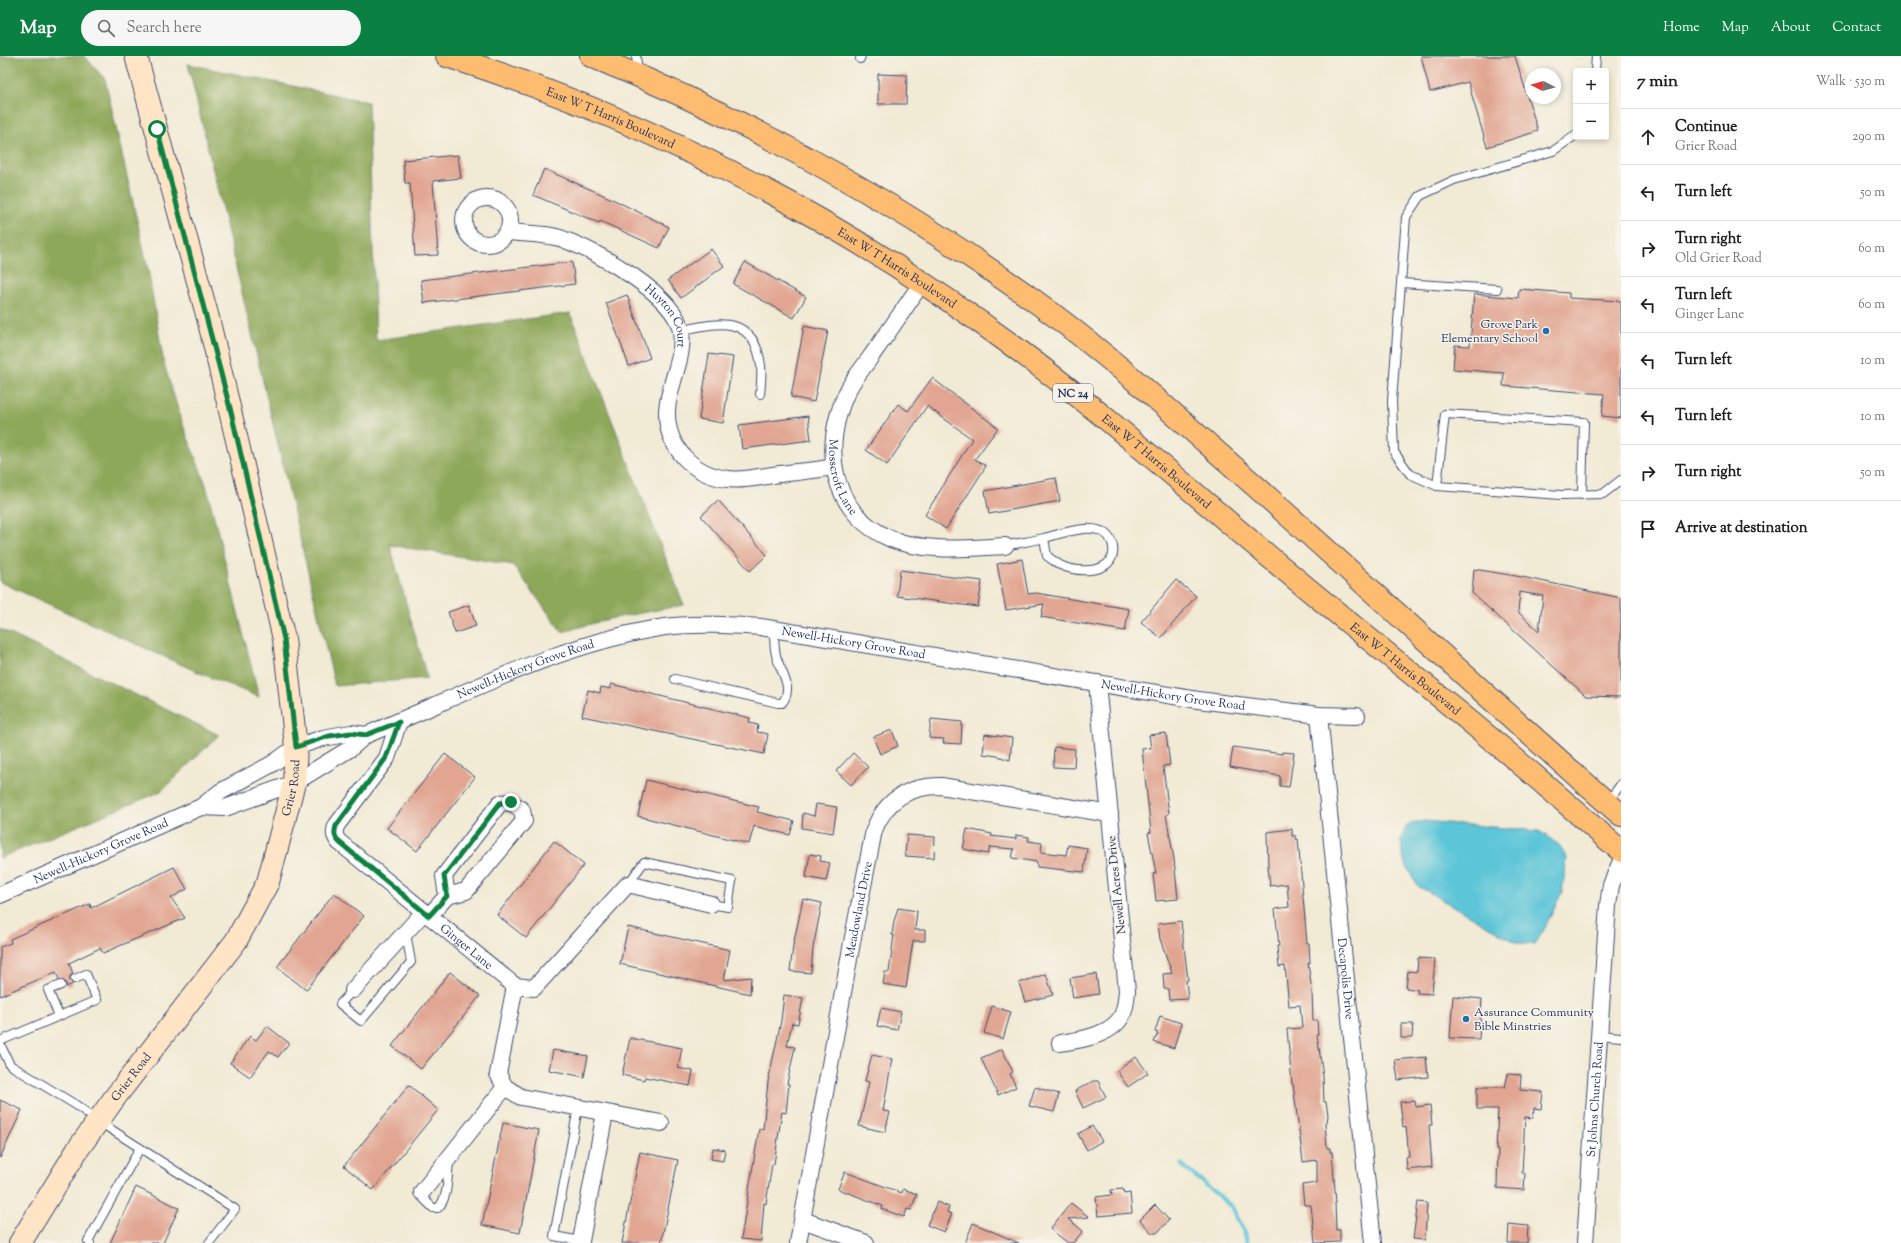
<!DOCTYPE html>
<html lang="en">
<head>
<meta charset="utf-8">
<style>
	body { margin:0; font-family:"Sorts Mill Goudy",serif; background:#f6f6f6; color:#202124 }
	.controls { position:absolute; right:12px; top:12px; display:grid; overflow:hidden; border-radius:4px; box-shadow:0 2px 6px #0003 }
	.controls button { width:36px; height:36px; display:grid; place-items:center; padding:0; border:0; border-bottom:1px solid #e0e0e0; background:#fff; color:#202124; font:20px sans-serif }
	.compass { position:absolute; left:1525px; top:12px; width:36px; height:36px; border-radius:50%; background:#fff; box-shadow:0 2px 6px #0003; rotate:275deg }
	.stop { position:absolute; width:12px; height:12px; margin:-9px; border:3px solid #0b8043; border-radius:50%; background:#fff }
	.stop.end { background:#0b8043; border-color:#fff; box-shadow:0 1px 4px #0008 }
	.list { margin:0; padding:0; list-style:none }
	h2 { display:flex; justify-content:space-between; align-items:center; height:52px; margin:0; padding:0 16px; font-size:17px }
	h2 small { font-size:13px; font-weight:400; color:#757577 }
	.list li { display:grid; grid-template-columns:26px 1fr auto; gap:12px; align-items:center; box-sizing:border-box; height:56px; padding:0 16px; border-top:1px solid #e0e0e0 }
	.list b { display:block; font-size:15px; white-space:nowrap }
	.list p { margin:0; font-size:13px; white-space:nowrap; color:#757577 }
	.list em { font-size:13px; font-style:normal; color:#757577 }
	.icon { flex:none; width:22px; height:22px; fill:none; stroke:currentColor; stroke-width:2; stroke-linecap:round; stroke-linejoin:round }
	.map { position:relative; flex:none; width:1621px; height:1187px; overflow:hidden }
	header { display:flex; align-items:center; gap:24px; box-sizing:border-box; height:56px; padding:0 20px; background:#0b8043; color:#fff }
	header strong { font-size:19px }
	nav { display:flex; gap:22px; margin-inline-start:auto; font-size:14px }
	.search { width:280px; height:36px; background:#f6f6f6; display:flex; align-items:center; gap:10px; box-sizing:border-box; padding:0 14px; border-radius:22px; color:#757577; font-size:15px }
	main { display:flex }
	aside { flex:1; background:#fff }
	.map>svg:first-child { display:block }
	.forest { fill:#8ea85a; stroke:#546c5c }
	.water { fill:#5cc5d8; stroke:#3c7a9b }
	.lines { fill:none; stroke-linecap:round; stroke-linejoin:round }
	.stream { stroke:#5cc5d8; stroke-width:4.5 }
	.building { fill:#e1a591; fill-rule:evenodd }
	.lane-casing { stroke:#3b4b70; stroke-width:10 }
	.street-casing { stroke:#3b4b70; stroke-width:18 }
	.secondary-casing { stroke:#3b4b70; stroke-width:24 }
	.primary-casing { stroke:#3b4b70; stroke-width:24 }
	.lane { stroke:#fff; stroke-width:8 }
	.street { stroke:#fff; stroke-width:16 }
	.secondary { stroke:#ffe4c6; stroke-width:22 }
	.primary { stroke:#febc71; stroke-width:22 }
	.route { stroke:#0b8043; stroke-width:5 }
	.poi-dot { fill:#1f6fb2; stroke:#f7f3e8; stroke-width:1.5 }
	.labels { text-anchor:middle; stroke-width:3; stroke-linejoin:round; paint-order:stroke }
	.shield { fill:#f7f3e8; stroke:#5d6a87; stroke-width:1 }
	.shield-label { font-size:11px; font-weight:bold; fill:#1b2f5e }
	.street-label { font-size:12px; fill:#1b2f5e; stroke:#f7f3e8 }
	.poi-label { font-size:12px; fill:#1b2f5e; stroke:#f7f3e8; text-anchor:end }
</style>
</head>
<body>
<header>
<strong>Map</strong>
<div class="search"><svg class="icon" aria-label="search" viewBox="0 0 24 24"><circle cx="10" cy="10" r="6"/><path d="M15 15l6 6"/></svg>Search here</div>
<nav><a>Home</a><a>Map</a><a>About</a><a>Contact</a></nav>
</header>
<main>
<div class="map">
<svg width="1621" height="1187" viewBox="0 0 1621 1187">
	<rect width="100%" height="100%" fill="#f7f3e8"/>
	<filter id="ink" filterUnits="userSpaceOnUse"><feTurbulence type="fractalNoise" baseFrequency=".025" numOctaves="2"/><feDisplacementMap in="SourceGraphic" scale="8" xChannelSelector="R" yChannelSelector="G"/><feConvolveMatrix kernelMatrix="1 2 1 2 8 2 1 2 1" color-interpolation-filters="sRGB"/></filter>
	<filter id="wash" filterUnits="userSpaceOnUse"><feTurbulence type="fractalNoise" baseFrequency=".012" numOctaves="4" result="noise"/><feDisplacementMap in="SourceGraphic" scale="16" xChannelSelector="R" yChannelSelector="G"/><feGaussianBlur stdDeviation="0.9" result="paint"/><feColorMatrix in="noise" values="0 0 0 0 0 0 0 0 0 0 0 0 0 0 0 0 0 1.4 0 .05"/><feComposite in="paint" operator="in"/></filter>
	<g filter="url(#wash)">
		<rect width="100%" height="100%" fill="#f1ead4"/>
		<g class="forest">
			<polygon points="0,0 84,0 105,23 148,213 164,308 183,369 206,429 259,641 202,618 0,526"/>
			<polygon points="188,8 368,46 376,284 570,257 684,549 609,563 562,576 513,509 390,489 427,622 335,630"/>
			<polygon points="0,573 219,679 160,736 0,802"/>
		</g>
		<polygon class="water" points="1424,765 1539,775 1558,788 1567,802 1562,836 1543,875 1534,888 1517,887 1418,830 1408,813 1402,799 1401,784 1407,769"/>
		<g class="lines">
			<polyline class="stream" points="1182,1109 1232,1151 1245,1178 1247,1187"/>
		</g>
		<g id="blocks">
			<g class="building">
				<polygon points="1421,0 1515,0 1538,75 1487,91 1468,26 1430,36"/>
				<polygon points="878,18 907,19 906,48 878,48"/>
				<polygon points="458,99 461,122 433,125 438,199 415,200 410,127 405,127 403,104"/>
				<polygon points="544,113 610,142 669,171 659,192 600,165 599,167 533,139"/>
				<polygon points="711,193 724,210 681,242 668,224"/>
				<polygon points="572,206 575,228 424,247 421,224"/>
				<polygon points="745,206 806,241 794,262 733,228"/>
				<polygon points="1519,233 1569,237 1569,242 1621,245 1621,362 1602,360 1604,338 1503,330 1504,317 1453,313 1455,289 1470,290 1474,238 1518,242"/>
				<polygon points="627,239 650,302 629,310 606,247"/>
				<polygon points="804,270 828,275 814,346 791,341"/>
				<polygon points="709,298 733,301 723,367 699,363"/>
				<polygon points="932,322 998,372 975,403 986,410 946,473 925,459 972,383 927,350 887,409 866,394 898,348 908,355"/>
				<polygon points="808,360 811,384 742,393 739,369"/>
				<polygon points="1056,422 1060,445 989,458 985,435"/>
				<polygon points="718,444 767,499 750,515 701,460"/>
				<polygon points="1022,503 1028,538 1036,537 1129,553 1125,575 1041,561 1044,548 1006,554 997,508"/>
				<path d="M1474,513L1522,521L1621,542V641L1586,640L1472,537ZM1520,536L1543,540L1539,575L1518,556Z"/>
				<polygon points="900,514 982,525 978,551 897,540"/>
				<polygon points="1176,524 1196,540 1161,582 1141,566"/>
				<polygon points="469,549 476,570 455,577 448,556"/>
				<polygon points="611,628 750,662 749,667 758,669 757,676 768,678 764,698 582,660 588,634 600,637 601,631 611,633"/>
				<polygon points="931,663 962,666 961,688 943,687 944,683 929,682"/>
				<polygon points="892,674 898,690 880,698 873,681"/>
				<polygon points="1166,677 1170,709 1163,710 1169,758 1166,759 1174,803 1178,843 1156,845 1153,818 1156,817 1148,777 1151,776 1142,693 1151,692 1149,679"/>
				<polygon points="985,678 1012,682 1010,704 997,700 983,698"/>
				<polygon points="1054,691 1075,693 1074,712 1053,711"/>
				<polygon points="1233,691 1282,698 1282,696 1294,697 1289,731 1280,730 1280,720 1230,711"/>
				<polygon points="853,697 868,711 851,729 836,715"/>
				<polygon points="445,698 475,721 417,795 387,772"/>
				<polygon points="646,724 759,751 757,756 794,765 790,779 754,770 749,788 638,760"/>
				<polygon points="816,748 837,751 833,777 802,772 803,757 814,760"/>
				<polygon points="967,773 992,778 991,780 1016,783 1016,779 1029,781 1028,785 1042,787 1041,796 1066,799 1068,789 1087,792 1084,816 1037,811 1037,806 1012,802 1014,793 990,791 988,798 963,793"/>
				<polygon points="1292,773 1292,780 1296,780 1296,783 1298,783 1307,887 1309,887 1310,907 1308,907 1312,935 1313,965 1317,964 1318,978 1317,978 1323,1020 1324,1046 1326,1046 1328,1059 1327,1066 1325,1066 1327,1092 1330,1092 1330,1096 1332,1096 1336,1147 1335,1147 1336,1174 1340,1174 1340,1186 1315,1187 1311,1149 1304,1149 1302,1129 1317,1127 1317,1104 1303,1106 1293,1028 1292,1028 1287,973 1302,972 1300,949 1289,950 1285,910 1279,911 1277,890 1279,890 1275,853 1289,851 1287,828 1270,830 1268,810 1267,776"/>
				<polygon points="907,779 935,781 934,802 905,800"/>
				<polygon points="554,785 584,809 526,882 497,859"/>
				<polygon points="810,798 821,800 820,805 830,807 826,825 806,821"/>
				<polygon points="174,811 187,833 171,842 185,862 103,897 100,892 69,907 73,918 70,920 70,925 73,928 66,931 66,927 62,924 59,924 56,916 0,940 0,891 11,887 10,883 90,848 91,852"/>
				<polygon points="334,837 364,860 306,934 277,911"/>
				<polygon points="803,843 822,847 813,892 811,917 790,915 793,890"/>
				<polygon points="898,852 917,855 915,874 925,874 925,885 913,885 906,932 883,928 885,916 889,916 894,879 892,879 894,865"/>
				<polygon points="1181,865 1188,924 1186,925 1188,943 1169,944 1168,933 1164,933 1163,918 1172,917 1160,883 1158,868"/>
				<polygon points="628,871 730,894 724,924 751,921 750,938 620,908"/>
				<polygon points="1418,902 1435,903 1432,938 1417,937 1418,934 1406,932 1408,915 1417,916"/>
				<polygon points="450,916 480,940 421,1013 392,990"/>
				<polygon points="1046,918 1053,939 1025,946 1019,927"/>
				<polygon points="1096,918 1099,938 1073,942 1070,922"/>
				<polygon points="784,939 803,942 798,968 792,967 787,990 795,991 787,1028 789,1028 786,1057 782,1056 774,1108 772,1108 766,1148 764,1147 761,1185 741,1183 759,1073 763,1073 768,1026 781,965"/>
				<polygon points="1453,940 1482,943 1479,983 1450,982"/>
				<polygon points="992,950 1011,956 1003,983 984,977"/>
				<polygon points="881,952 901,956 897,974 877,970"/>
				<polygon points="1160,960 1181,967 1174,992 1154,986 1158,977 1155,976"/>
				<polygon points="1401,968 1413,968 1412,982 1401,982"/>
				<polygon points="267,970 289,987 278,1001 269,995 250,1021 230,1007 250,980 256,984"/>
				<polygon points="630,982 682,992 678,1012 693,1015 690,1030 645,1021 644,1024 622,1019"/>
				<polygon points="1002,993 1013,1016 1010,1018 1016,1031 998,1039 981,1002"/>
				<polygon points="553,994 588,1000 584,1021 549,1014"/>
				<polygon points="872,999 892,1003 883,1055 890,1056 885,1076 859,1070 869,1026 865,1025 868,1013"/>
				<polygon points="1136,1001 1148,1017 1128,1031 1117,1015"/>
				<polygon points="1426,1001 1428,1021 1398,1024 1395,1004"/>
				<polygon points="1508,1018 1521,1019 1520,1034 1543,1036 1541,1053 1534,1052 1533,1062 1525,1061 1522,1117 1525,1117 1524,1134 1497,1132 1498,1094 1496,1094 1498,1053 1477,1053 1477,1031 1505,1031"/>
				<polygon points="1093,1025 1098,1025 1106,1041 1083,1052 1075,1035"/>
				<polygon points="409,1029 438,1054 373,1134 344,1110"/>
				<polygon points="1035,1031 1059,1038 1054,1056 1029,1050"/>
				<polygon points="0,1044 22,1054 0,1102"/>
				<polygon points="1415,1045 1416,1051 1430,1049 1432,1069 1429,1069 1432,1111 1407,1114 1406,1101 1409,1101 1406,1070 1403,1071 1400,1046"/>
				<polygon points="503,1067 539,1074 520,1177 482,1169"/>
				<polygon points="1092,1070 1102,1085 1087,1094 1078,1078"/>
				<polygon points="713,1092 725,1094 723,1105 711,1103"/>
				<polygon points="640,1096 678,1104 661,1187 622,1187"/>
				<polygon points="845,1116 902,1137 903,1133 917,1138 911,1154 907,1153 904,1161 882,1153 883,1150 838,1133"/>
				<polygon points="136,1131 179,1152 163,1187 110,1187"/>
				<polygon points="1123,1133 1124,1138 1130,1137 1132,1157 1098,1160 1096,1141 1112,1139 1111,1134"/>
				<polygon points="937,1146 949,1151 947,1156 952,1158 944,1176 927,1169"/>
				<polygon points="1418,1146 1427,1147 1425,1184 1413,1183"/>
				<polygon points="1071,1147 1089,1161 1068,1163 1083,1175 1073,1187 1068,1187 1050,1173"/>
				<polygon points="1155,1149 1169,1164 1157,1177 1152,1177 1140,1164"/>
				<polygon points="973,1167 1019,1187 965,1187"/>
				<polygon points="1509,1168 1528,1170 1527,1187 1508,1187"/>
			</g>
		</g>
	</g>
	<g filter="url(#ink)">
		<use href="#blocks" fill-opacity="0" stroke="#3b4b70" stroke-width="1"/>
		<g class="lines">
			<defs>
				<g id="lane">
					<polyline points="636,0 638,17"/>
					<polyline points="860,3 861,0"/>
					<polyline points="1595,15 1596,0"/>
					<polyline points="1576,79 1553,95 1454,124 1420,140 1406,161 1392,345 1394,396 1410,418 1437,430 1561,439 1603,438 1621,424"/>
					<polyline points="1401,227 1497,233"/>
					<path d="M681,275C719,264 755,260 761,310C762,319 761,329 760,338"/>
					<polyline points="1437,430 1445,358 1584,366 1582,439"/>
					<path d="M1005,490C1018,487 1032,485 1044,482C1061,478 1096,464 1109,481C1113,487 1114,492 1113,498C1108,519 1075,516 1060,509C1055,506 1051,503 1047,500L1044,482"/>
					<path d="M675,623L778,647H782C795,631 779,614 776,599C774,591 774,582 774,573"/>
					<polyline points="1608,746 1621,728"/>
					<polyline points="628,828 644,806 732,825 728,851 711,848"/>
					<polyline points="353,934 340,948 361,965 411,906 406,877"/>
					<polyline points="59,960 48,934 61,929"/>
					<polyline points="1598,979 1621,981"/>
					<polyline points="0,985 97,944 86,918 75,923"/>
					<polyline points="0,988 10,1009 76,1049 98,1065 235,1153 209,1187"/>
					<polyline points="578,1052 554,1180 581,1185"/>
					<path d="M422,1136L423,1142L433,1152H438C449,1141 447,1121 449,1106"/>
					<polyline points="90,1187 88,1185 140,1092"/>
				</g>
				<g id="street">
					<circle cx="487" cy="165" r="23"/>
					<path id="s1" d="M508,176C526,178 548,177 565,184C598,196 675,239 681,275C685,302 668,329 667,355C666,391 693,419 728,423C743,425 758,421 773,419C793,416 813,415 833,411"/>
					<path id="s2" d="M922,226C906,251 889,275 872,299C864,311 853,323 847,336C821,391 830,457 891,483C927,497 968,492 1005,490"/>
					<path id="s3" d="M1319,659L1373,1187"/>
					<path id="s4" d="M399,665L387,702L336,770C334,777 334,780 339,786L515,930L498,1018L505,1031L521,1041L661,1067"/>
					<path id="s5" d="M201,751L225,752L294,727L351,692L366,679C463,639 560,587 665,571C697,567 729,569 761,571L1198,644L1319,659L1357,660"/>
					<path id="s6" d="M0,839L201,751L220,736L272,708L296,691L323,682L351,677L366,679"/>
					<polyline points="429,860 447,840 466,835 524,765 522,754 511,746 500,747 444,820 447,840"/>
					<polyline points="515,930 534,932 628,828 711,848"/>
					<polyline points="353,934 424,856"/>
					<path d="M1060,987C1080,984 1115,979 1123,957C1126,950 1126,943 1127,935L1097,627"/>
					<polyline points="422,1136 505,1031"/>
					<polyline points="803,1164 866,1187"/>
					<polyline points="581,1185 605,1057"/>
					<path id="s7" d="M798,1187L853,881L874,774C886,743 909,730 941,730L1110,758"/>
					<path id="s8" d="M1585,1187L1608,849L1611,829L1621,805"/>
				</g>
				<g id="secondary">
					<path id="s9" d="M20,1187L78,1093L116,1040L236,885L268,826L294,727L296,691L284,583L208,262L136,0"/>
				</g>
				<g id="primary">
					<path id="s10" d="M447,0C651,65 841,163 1013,290C1108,360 1195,439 1285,514C1353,571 1423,626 1491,683C1535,719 1578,758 1621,795"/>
					<path d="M591,0C747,63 895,145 1032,243C1107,297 1176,360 1245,421C1372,533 1494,648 1621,759"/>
				</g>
			</defs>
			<use href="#lane" class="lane-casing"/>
			<use href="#street" class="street-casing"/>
			<use href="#secondary" class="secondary-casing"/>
			<use href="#primary" class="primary-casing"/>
			<use href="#lane" class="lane"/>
			<use href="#street" class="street"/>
			<use href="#secondary" class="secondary"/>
			<use href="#primary" class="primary"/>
		</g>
	</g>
	<g class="lines" filter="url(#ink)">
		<path class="route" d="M157,73L231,356L284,583L296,691L329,680L351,677L366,679L399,666L386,702L336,770C334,777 334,780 339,786L429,860L447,840L444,820L500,747L511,746"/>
	</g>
	<g class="poi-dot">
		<circle cx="1546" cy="275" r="4"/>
		<circle cx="1466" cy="963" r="4"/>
	</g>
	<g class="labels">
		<rect class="shield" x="1053" y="328" width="40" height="18" rx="3"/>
		<g class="shield-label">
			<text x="1073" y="341">NC 24</text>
		</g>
		<g class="street-label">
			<text dy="4" stroke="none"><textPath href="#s10" startOffset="175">East W T Harris Boulevard</textPath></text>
			<text dy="4" stroke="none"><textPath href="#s10" startOffset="499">East W T Harris Boulevard</textPath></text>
			<text dy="4" stroke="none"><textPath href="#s1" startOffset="189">Huyton Court</textPath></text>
			<text dy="4" stroke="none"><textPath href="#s10" startOffset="823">East W T Harris Boulevard</textPath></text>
			<text dy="4" stroke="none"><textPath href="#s2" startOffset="222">Mosscroft Lane</textPath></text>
			<text dy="4" stroke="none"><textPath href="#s5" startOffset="693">Newell-Hickory Grove Road</textPath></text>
			<text dy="4" stroke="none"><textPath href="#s10" startOffset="1147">East W T Harris Boulevard</textPath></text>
			<text dy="4" stroke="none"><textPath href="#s5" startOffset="357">Newell-Hickory Grove Road</textPath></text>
			<text dy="4" stroke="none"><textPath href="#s5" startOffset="1017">Newell-Hickory Grove Road</textPath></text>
			<text dy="4" stroke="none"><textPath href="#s9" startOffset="536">Grier Road</textPath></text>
			<text dy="4" stroke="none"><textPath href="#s6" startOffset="110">Newell-Hickory Grove Road</textPath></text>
			<text transform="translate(1116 829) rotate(-96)" y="4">Newell Acres Drive</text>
			<text dy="4" stroke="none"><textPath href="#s7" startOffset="339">Meadowland Drive</textPath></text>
			<text dy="4" stroke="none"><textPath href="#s4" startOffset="306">Ginger Lane</textPath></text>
			<text dy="4" stroke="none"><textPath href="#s3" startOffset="265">Decapolis Drive</textPath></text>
			<text dy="4" stroke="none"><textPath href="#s9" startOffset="200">Grier Road</textPath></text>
			<text dy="4" stroke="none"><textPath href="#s8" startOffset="144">St Johns Church Road</textPath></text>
		</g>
		<g class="poi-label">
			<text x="1538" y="272">Grove Park<tspan x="1538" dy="14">Elementary School</tspan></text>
			<text x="1474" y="960" text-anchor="start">Assurance Community<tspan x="1474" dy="14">Bible Minstries</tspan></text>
		</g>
	</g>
</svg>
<div class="controls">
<button>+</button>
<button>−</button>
</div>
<svg class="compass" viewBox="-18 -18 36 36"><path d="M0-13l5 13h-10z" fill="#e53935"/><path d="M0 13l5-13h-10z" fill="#757577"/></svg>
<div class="stop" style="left:157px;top:73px"></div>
<div class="stop end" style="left:511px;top:746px"></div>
</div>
<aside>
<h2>7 min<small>Walk · 530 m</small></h2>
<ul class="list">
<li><svg class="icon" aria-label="ahead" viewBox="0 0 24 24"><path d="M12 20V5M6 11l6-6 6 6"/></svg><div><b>Continue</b><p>Grier Road</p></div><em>290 m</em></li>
<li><svg class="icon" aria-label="left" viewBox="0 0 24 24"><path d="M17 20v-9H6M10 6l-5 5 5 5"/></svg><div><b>Turn left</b></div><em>50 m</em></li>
<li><svg class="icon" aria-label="right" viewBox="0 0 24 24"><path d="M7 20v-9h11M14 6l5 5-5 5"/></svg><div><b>Turn right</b><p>Old Grier Road</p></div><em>60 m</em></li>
<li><svg class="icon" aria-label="left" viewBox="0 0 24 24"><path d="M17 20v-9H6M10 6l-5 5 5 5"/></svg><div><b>Turn left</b><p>Ginger Lane</p></div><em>60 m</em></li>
<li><svg class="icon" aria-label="left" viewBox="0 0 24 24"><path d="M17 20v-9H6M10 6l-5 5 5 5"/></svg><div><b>Turn left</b></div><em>10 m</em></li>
<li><svg class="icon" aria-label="left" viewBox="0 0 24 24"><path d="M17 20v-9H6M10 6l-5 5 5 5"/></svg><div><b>Turn left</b></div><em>10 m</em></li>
<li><svg class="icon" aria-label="right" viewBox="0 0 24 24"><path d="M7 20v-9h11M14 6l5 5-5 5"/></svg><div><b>Turn right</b></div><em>50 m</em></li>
<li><svg class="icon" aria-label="arrive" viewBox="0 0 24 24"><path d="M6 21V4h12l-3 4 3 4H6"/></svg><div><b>Arrive at destination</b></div></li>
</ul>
</aside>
</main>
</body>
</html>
